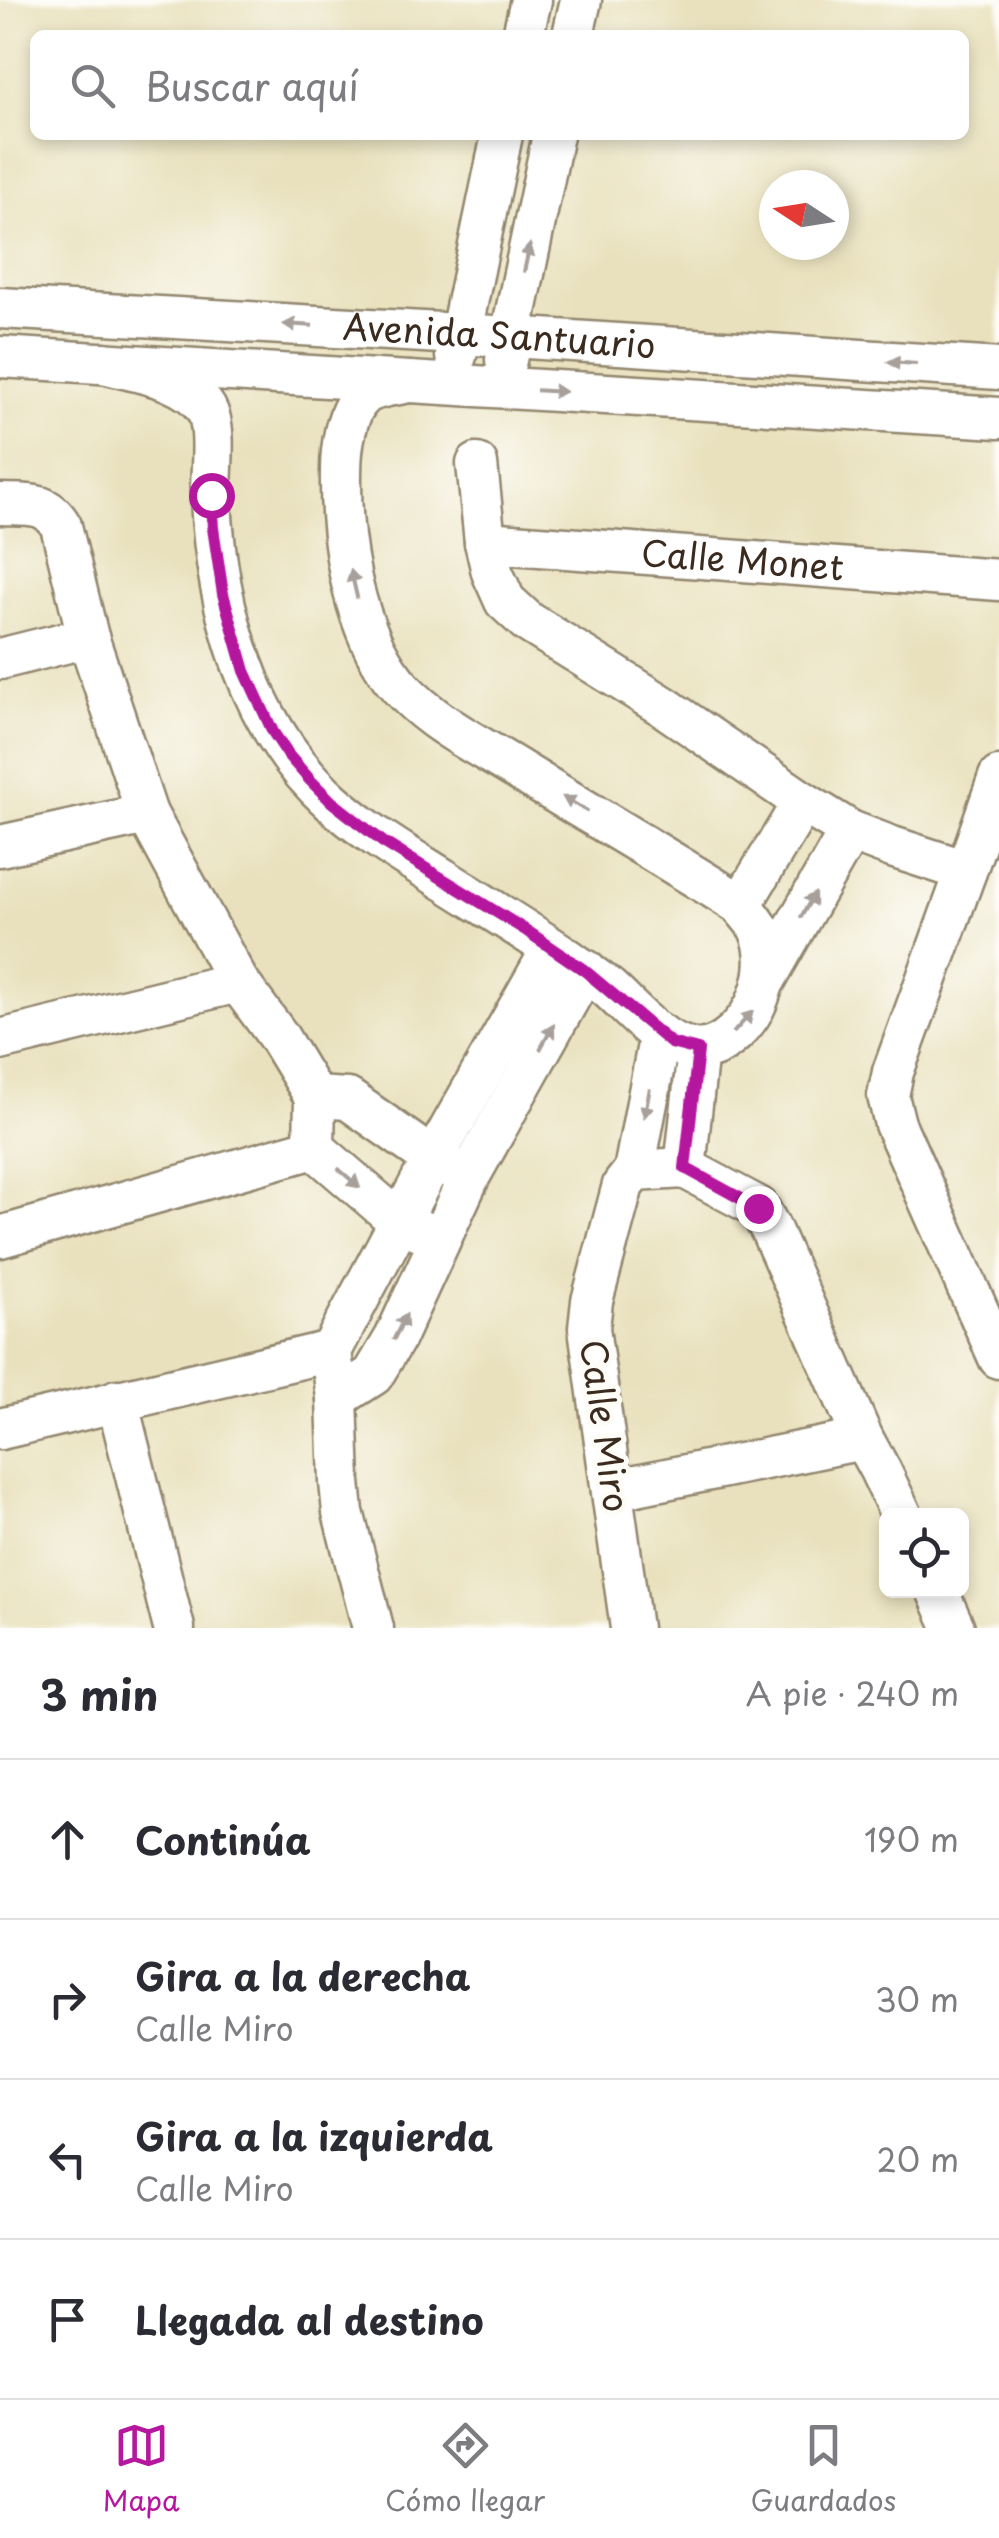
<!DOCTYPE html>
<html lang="es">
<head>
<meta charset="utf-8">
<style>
	body { margin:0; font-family:"Playpen Sans",sans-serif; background:#f7f7f7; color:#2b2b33 }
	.controls { position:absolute; right:30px; bottom:30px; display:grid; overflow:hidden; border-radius:15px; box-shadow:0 5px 15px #0003 }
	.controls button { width:90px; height:90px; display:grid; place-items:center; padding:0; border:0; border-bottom:2px solid #e1e1e2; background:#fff; color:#2b2b33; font:50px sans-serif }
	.compass { position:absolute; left:759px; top:170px; width:90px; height:90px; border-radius:50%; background:#fff; box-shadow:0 5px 15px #0003; rotate:282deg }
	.stop { position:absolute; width:30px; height:30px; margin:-22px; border:8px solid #b5179e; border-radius:50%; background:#fff }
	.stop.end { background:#b5179e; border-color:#fff; box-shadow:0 2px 10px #0008 }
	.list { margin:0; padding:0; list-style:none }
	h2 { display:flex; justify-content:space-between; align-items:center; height:130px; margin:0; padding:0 40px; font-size:42px }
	h2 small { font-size:32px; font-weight:400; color:#7c7c81 }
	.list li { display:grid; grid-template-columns:65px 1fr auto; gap:30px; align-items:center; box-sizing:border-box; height:160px; padding:0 40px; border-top:2px solid #e1e1e2 }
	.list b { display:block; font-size:38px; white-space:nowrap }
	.list p { margin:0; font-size:32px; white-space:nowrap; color:#7c7c81 }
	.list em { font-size:32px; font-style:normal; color:#7c7c81 }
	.icon { flex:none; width:55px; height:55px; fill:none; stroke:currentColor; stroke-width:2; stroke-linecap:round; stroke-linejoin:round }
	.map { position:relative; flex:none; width:999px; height:1628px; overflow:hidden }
	.search { position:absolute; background:#fff; box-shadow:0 5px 15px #0003; left:30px; right:30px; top:30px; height:110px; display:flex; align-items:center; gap:25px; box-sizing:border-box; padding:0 35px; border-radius:15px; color:#7c7c81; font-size:38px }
	.sheet { height:770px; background:#fff }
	nav { display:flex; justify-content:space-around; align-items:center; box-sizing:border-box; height:140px; border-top:2px solid #e1e1e2; background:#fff; font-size:28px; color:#7c7c81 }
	nav a { display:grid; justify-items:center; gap:5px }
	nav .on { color:#b5179e }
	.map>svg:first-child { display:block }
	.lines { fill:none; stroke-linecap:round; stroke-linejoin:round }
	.minor-casing { stroke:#92866e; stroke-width:45 }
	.minor { stroke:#fff; stroke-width:40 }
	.oneway { fill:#a79f9a }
	.route { stroke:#b5179e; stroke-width:12 }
	.labels { text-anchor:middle; stroke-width:10; stroke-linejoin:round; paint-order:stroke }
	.street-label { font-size:35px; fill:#3b2a1e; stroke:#fdfcf7 }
</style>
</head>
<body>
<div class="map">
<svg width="999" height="1628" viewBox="0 0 999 1628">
	<rect width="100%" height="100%" fill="#fdfcf7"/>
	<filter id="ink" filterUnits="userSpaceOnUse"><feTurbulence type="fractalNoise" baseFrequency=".01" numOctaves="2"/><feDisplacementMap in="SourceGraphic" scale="20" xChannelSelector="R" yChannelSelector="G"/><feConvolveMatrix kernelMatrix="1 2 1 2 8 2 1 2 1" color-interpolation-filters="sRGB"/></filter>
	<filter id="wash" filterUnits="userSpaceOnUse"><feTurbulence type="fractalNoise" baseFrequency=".0048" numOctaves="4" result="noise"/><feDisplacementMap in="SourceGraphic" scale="40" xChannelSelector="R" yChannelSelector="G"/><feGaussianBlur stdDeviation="2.25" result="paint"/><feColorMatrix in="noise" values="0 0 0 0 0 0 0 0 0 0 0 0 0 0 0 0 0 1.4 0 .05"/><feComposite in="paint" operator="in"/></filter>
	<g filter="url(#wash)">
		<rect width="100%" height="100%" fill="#e9e1bd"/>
	</g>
	<g filter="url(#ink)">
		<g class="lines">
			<defs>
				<g id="minor">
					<polyline points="523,35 531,0"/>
					<polyline points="573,35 581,0"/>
					<path id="s1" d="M0,308L511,337L999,369"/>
					<polyline points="456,356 502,135"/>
					<polyline points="0,357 999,418"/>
					<polyline points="506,360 553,135"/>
					<path d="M104,363C136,372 187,377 206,409C218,429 210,475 211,499C216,608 248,726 331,801C365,832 405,855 443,879C484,905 525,930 565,957C579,967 594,977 608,988C633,1010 658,1043 693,1049C722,1054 751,1020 759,996C767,975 769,950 759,929C755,921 747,913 741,905C668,859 593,816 520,771C475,743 417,716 387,670C351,615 340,537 341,472C341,450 345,409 365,394C376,386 396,385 409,382"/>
					<polyline points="477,464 485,542 492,572 505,601 528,622 663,706 803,802 850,831 892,847 966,871 893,1072 888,1096 895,1124 999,1358"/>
					<path d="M0,504C27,505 46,500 61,526L88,637L147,814L238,982L278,1036L315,1097L314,1148L399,1221L440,1239"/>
					<path id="s2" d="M485,542L999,580"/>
					<polyline points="0,659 88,637"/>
					<polyline points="0,846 147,814"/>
					<polyline points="966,871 999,777"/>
					<polyline points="741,905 803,802"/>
					<polyline points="765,980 850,831"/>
					<polyline points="0,1040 238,982"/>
					<polyline points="315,1097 348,1099 433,1159 457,1171"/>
					<polyline points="685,1168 698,1050"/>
					<polyline points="634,1171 660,1034"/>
					<polyline points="0,1237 314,1148"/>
					<polyline points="337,1398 373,1375 395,1338 469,1177 585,970"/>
					<polyline points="117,1400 174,1628"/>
					<polyline points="0,1429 331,1351"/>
					<polyline points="612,1490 863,1439"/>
					<polyline points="937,1590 954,1628"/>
					<polyline points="373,1628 343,1512 340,1482 337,1398 331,1351 433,1159 552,949"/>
					<polyline points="631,1628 589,1328 592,1301 623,1185 634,1171 685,1168 758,1207 770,1228 863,1439 880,1470 902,1516"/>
				</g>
			</defs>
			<use href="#minor" class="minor-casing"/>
			<use href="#minor" class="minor"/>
		</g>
		<defs><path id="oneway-solid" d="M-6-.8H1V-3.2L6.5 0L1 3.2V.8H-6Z" transform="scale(2.5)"/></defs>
		<g class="oneway">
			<use href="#oneway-solid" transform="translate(527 258) rotate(-78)"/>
			<use href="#oneway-solid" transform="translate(298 325) rotate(-177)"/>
			<use href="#oneway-solid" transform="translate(902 363) rotate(-176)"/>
			<use href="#oneway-solid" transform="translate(551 391) rotate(3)"/>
			<use href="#oneway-solid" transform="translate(354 584) rotate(-103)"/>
			<use href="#oneway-solid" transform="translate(575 804) rotate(-149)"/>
			<use href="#oneway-solid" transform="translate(808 905) rotate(-60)"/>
			<use href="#oneway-solid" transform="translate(743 1022) rotate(-48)"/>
			<use href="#oneway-solid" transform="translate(547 1037) rotate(-61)"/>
			<use href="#oneway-solid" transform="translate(647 1103) rotate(101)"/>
			<use href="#oneway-solid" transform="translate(349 1178) rotate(41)"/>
			<use href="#oneway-solid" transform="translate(400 1327) rotate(-63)"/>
		</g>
	</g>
	<g class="lines" filter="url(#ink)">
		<polyline class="route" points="211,495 213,528 223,594 245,671 273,732 289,756 310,780 332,802 383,842 527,931 584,970 671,1043 698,1050 685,1168 758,1208"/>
	</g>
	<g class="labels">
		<g class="street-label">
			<text dy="12" stroke="none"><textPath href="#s1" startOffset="500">Avenida Santuario</textPath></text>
			<text dy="12" stroke="none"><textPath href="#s2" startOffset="258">Calle Monet</textPath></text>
			<text transform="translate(604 1426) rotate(82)" y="12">Calle Miro</text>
		</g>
	</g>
</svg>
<div class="controls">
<button><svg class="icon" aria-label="locate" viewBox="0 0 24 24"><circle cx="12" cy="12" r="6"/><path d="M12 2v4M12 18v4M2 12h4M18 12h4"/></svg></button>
</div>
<svg class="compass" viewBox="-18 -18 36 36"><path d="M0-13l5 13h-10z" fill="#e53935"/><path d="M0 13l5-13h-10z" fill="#7c7c81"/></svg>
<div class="stop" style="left:211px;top:495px"></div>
<div class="stop end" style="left:758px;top:1208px"></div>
<div class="search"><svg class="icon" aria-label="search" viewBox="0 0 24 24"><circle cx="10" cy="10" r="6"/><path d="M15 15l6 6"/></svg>Buscar aquí</div>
</div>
<section class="sheet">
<h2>3 min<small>A pie · 240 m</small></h2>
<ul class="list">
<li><svg class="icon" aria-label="ahead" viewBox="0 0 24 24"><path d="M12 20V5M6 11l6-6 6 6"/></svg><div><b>Continúa</b></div><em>190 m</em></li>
<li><svg class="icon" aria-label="right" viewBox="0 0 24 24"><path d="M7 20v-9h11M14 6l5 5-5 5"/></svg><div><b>Gira a la derecha</b><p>Calle Miro</p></div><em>30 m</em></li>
<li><svg class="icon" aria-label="left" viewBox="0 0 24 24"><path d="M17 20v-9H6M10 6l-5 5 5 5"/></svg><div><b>Gira a la izquierda</b><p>Calle Miro</p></div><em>20 m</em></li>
<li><svg class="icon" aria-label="arrive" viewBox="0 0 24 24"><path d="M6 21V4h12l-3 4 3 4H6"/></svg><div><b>Llegada al destino</b></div></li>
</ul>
</section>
<nav>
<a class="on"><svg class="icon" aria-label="map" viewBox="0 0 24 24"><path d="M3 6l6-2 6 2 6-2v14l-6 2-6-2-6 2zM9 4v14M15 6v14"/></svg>Mapa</a>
<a><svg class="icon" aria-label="directions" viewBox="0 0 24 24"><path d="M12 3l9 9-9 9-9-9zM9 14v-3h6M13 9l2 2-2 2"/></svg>Cómo llegar</a>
<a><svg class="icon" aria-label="saved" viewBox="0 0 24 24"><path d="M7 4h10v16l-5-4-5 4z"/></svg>Guardados</a>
</nav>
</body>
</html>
